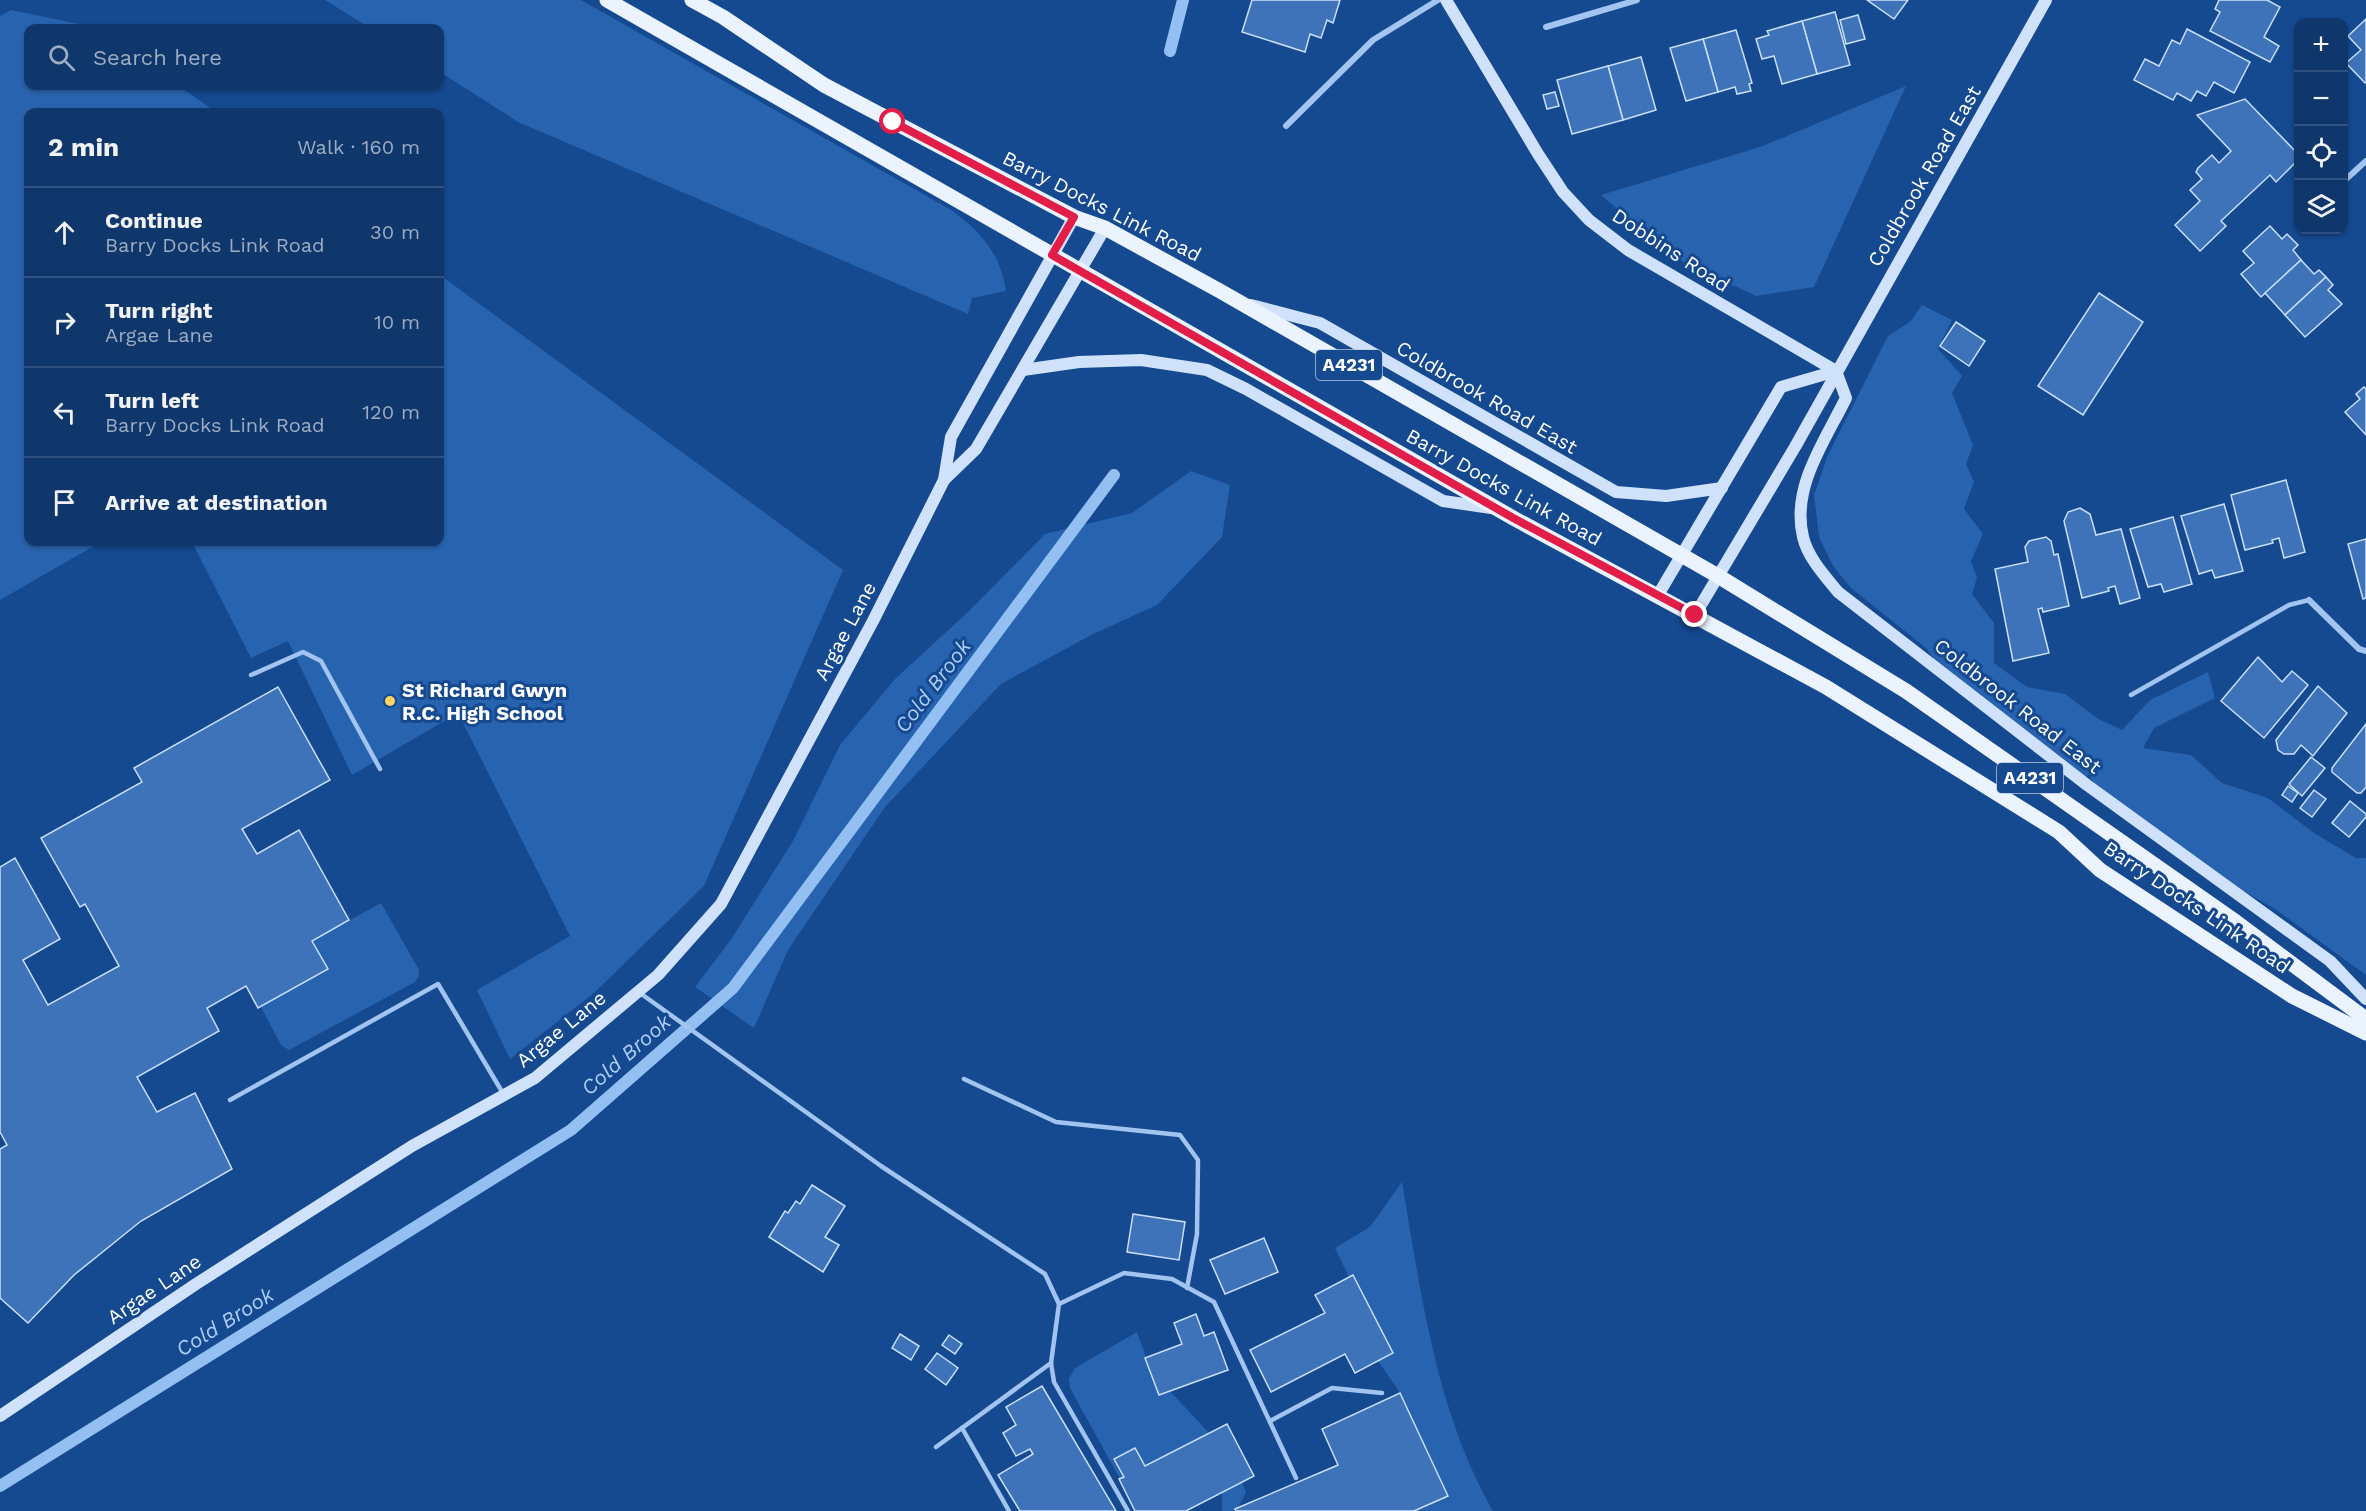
<!DOCTYPE html>
<html lang="en">
<head>
<meta charset="utf-8">
<style>
	body { margin:0; font-family:"Work Sans",sans-serif; background:#193f72; color:#f1f3f6 }
	.controls { position:absolute; right:18px; top:18px; display:grid; overflow:hidden; border-radius:12px; box-shadow:0 2px 4px #0004 }
	.controls button { width:54px; height:54px; display:grid; place-items:center; padding:0; border:0; border-bottom:2px solid #30517f; background:#10376c; color:#f1f3f6; font:30px sans-serif }
	.stop { position:absolute; width:18px; height:18px; margin:-14px; border:4px solid #e11d48; border-radius:50%; background:#fff }
	.stop.end { background:#e11d48; border-color:#fff; box-shadow:0 2px 6px #0008 }
	.list { margin:0; padding:0; list-style:none }
	h2 { display:flex; justify-content:space-between; align-items:center; height:78px; margin:0; padding:0 24px; font-size:26px }
	h2 small { font-size:20px; font-weight:400; color:#9cacc2 }
	.list li { display:grid; grid-template-columns:39px 1fr auto; gap:18px; align-items:center; box-sizing:border-box; height:90px; padding:0 24px; border-top:2px solid #30517f }
	.list b { display:block; font-size:22px; white-space:nowrap }
	.list p { margin:0; font-size:20px; white-space:nowrap; color:#9cacc2 }
	.list em { font-size:20px; font-style:normal; color:#9cacc2 }
	.icon { flex:none; width:33px; height:33px; fill:none; stroke:currentColor; stroke-width:2; stroke-linecap:round; stroke-linejoin:round }
	.map { position:relative; flex:none; width:2366px; height:1511px; overflow:hidden }
	.search { position:absolute; background:#10376c; box-shadow:0 2px 4px #0004; left:24px; top:24px; width:420px; height:66px; display:flex; align-items:center; gap:15px; box-sizing:border-box; padding:0 21px; border-radius:12px; color:#9cacc2; font-size:22px }
	.panel { position:absolute; background:#10376c; box-shadow:0 2px 4px #0004; left:24px; top:108px; width:420px; height:438px; border-radius:12px }
	.map>svg:first-child { display:block }
	.green { fill:#2863af }
	.lines { fill:none; stroke-linecap:round; stroke-linejoin:round }
	.stream { stroke:#94bff3; stroke-width:12 }
	.building { fill:#3e73b9; stroke:#c9dffc; stroke-width:1.5 }
	.lane { stroke:#a2c4f0; stroke-width:4.5 }
	.street { stroke:#a2c4f0; stroke-width:6 }
	.secondary { stroke:#d0e2fb; stroke-width:12 }
	.primary { stroke:#ebf3ff; stroke-width:15 }
	.route { stroke:#e11d48; stroke-width:8 }
	.poi-dot { fill:#ffd461; stroke:#154990; stroke-width:2 }
	.labels { text-anchor:middle; stroke-width:6; stroke-linejoin:round; paint-order:stroke }
	.shield { fill:#154990; stroke:#b9c8de; stroke-width:1.5 }
	.shield-label { font-size:18px; font-weight:bold; fill:#fff }
	.street-label { font-size:20px; fill:#fff; stroke:#154990 }
	.poi-label { font-size:20px; font-weight:bold; fill:#fff; stroke:#154990; text-anchor:start }
	.water-label { font-size:21px; font-style:italic; fill:#aecef7; stroke:#154990 }
</style>
</head>
<body>
<div class="map">
<svg width="2366" height="1511" viewBox="0 0 2366 1511">
	<rect width="100%" height="100%" fill="#154990"/>
	<g class="green">
		<path d="M325,0H581L953,211C982,233 1001,255 1006,291L972,298L968,314L518,122L440,72V28H370Z"/>
		<polygon points="11,10 99,28 28,28 28,86 179,86 216,112 28,112 28,542 101,542 0,600 0,16"/>
		<polygon points="1906,86 1814,287 1756,296 1675,258 1601,195 1763,146"/>
		<polygon points="440,275 843,570 704,886 595,992 510,1059 477,990 570,936 458,713 352,775 288,641 251,658 192,542 440,542"/>
		<polygon points="1922,305 1952,320 1938,349 1962,376 1952,393 1973,445 1966,464 1974,482 1964,509 1983,534 1971,561 1977,578 1972,594 1994,623 1994,663 2027,687 2065,694 2097,718 2122,730 2150,700 2208,672 2215,698 2154,728 2143,748 2191,755 2222,783 2268,798 2314,833 2356,858 2366,858 2366,975 2275,909 2227,882 2097,795 2090,775 2072,779 1946,676 1926,648 1851,588 1833,566 1819,537 1814,495 1828,455 1888,336 1910,322"/>
		<polygon points="1191,471 1230,485 1222,537 1157,605 1093,634 1001,684 885,807 788,950 754,1028 695,987 732,938 793,841 840,745 895,679 969,611 1045,534 1132,513"/>
		<polygon points="381,903 419,970 419,976 415,982 289,1050 281,1045 261,1007 327,969 312,941"/>
		<path d="M1402,1182C1421,1294 1436,1411 1493,1511H1414L1448,1495L1400,1393L1378,1361L1393,1353L1353,1276L1349,1277L1335,1248L1370,1227Z"/>
		<polygon points="1137,1332 1159,1394 1170,1391 1209,1433 1145,1466 1135,1448 1115,1458 1124,1477 1120,1479 1070,1388 1069,1379 1075,1368"/>
		<polygon points="1242,1482 1246,1493 1236,1511 1222,1511 1222,1492"/>
	</g>
	<g class="lines">
		<g class="stream">
			<polyline points="1170,51 1183,0"/>
			<polyline points="0,1486 571,1130 733,988 1114,475"/>
		</g>
	</g>
	<g class="building">
		<polygon points="1252,0 1340,0 1333,23 1327,20 1321,38 1310,34 1305,52 1242,32"/>
		<polygon points="1867,0 1908,0 1894,19"/>
		<polygon points="2219,0 2267,0 2280,7 2264,37 2279,46 2270,62 2210,31 2220,12 2215,9"/>
		<polygon points="1835,12 1850,65 1817,74 1802,21"/>
		<polygon points="1858,15 1865,39 1846,44 1840,20"/>
		<polygon points="2366,19 2366,82 2365,83 2346,63 2361,50 2348,36"/>
		<polygon points="1802,21 1817,74 1782,84 1774,56 1762,59 1756,39 1769,35 1767,31"/>
		<polygon points="2187,29 2250,62 2234,93 2214,82 2206,96 2197,91 2191,101 2177,93 2173,100 2134,80 2145,59 2159,66 2172,40 2180,44"/>
		<polygon points="1736,30 1752,83 1749,84 1751,91 1737,94 1735,87 1718,92 1703,39"/>
		<polygon points="1703,39 1718,92 1686,101 1670,48"/>
		<polygon points="1641,57 1656,110 1623,120 1608,66"/>
		<polygon points="1608,66 1623,120 1572,134 1557,80"/>
		<polygon points="1555,92 1559,106 1547,109 1543,95"/>
		<polygon points="2245,99 2298,154 2298,160 2276,182 2270,175 2221,221 2226,226 2200,251 2175,225 2200,201 2190,190 2202,179 2196,172 2198,168 2212,155 2219,163 2231,151 2197,115"/>
		<polygon points="2270,226 2282,239 2287,234 2298,245 2293,250 2301,260 2261,297 2241,274 2254,263 2243,251"/>
		<polygon points="2301,260 2314,274 2319,270 2326,277 2285,315 2265,293"/>
		<polygon points="2326,277 2333,285 2328,290 2342,304 2305,337 2285,315"/>
		<polygon points="2099,293 2143,322 2083,415 2038,386"/>
		<polygon points="1956,322 1985,341 1969,366 1940,346"/>
		<polygon points="2364,387 2366,389 2366,435 2345,412 2360,399 2356,394"/>
		<polygon points="2286,480 2305,552 2284,558 2279,538 2272,540 2273,543 2245,550 2231,495"/>
		<polygon points="2224,504 2243,571 2215,578 2212,570 2199,574 2181,516"/>
		<polygon points="2080,508 2090,514 2096,535 2121,529 2140,598 2120,604 2115,586 2108,588 2109,591 2082,598 2064,521 2068,512"/>
		<polygon points="2173,517 2192,584 2164,592 2161,584 2148,587 2130,529"/>
		<polygon points="2046,537 2051,541 2054,555 2058,554 2069,606 2043,612 2042,608 2038,609 2049,653 2013,661 1995,569 2028,562 2025,547 2029,541"/>
		<polygon points="2366,539 2366,598 2363,599 2348,544"/>
		<polygon points="2258,657 2282,682 2292,671 2308,685 2264,738 2221,701"/>
		<polygon points="2318,686 2347,713 2313,756 2301,745 2294,754 2284,754 2278,750 2276,740"/>
		<polygon points="278,687 330,780 242,829 257,854 299,830 349,920 312,941 328,969 258,1008 246,986 207,1008 219,1031 137,1077 157,1112 195,1093 232,1169 141,1221 74,1275 28,1323 0,1298 0,1149 7,1145 0,1132 0,867 15,858 60,939 23,960 48,1005 119,966 85,904 80,907 41,838 142,782 134,768"/>
		<polygon points="2366,724 2366,787 2361,793 2357,793 2332,772 2332,768"/>
		<polygon points="2311,757 2325,768 2302,796 2289,784"/>
		<polygon points="2288,786 2298,793 2292,802 2282,795"/>
		<polygon points="2314,790 2326,799 2312,817 2300,808"/>
		<polygon points="2350,801 2366,814 2366,817 2349,837 2332,823"/>
		<polygon points="812,1185 845,1206 825,1237 839,1245 823,1272 769,1237 785,1211 788,1213 796,1201 800,1204"/>
		<polygon points="1133,1214 1185,1222 1179,1260 1127,1252"/>
		<polygon points="1264,1238 1278,1272 1225,1294 1210,1260"/>
		<polygon points="1353,1275 1393,1353 1355,1373 1345,1354 1271,1392 1250,1350 1325,1313 1315,1295"/>
		<polygon points="1196,1314 1204,1336 1214,1332 1228,1370 1159,1395 1145,1358 1182,1344 1174,1323"/>
		<polygon points="900,1334 919,1346 911,1360 892,1348"/>
		<polygon points="949,1335 962,1344 955,1354 942,1345"/>
		<polygon points="937,1353 958,1368 946,1385 925,1369"/>
		<polygon points="1042,1386 1116,1511 1020,1511 998,1475 1033,1454 1030,1449 1016,1456 1003,1433 1016,1425 1006,1407"/>
		<polygon points="1400,1393 1448,1496 1414,1511 1236,1511 1235,1509 1338,1465 1322,1429"/>
		<polygon points="1227,1424 1254,1476 1186,1511 1135,1511 1119,1479 1124,1477 1114,1459 1135,1448 1145,1466"/>
	</g>
	<g class="lines">
		<g class="lane">
			<polyline points="251,675 303,652 321,661 380,769"/>
			<polyline points="2131,695 2289,605 2309,600"/>
			<polyline points="640,993 881,1166 1045,1274 1059,1304 1051,1363 1054,1382 1128,1511"/>
			<polyline points="964,1079 1056,1122 1180,1135 1198,1160 1197,1234 1187,1288"/>
			<polyline points="230,1100 438,984 504,1095"/>
			<polyline points="1059,1304 1124,1273 1172,1279 1214,1302 1296,1478"/>
			<polyline points="1270,1421 1332,1388 1382,1393"/>
			<polyline points="962,1428 1009,1511"/>
			<polyline points="936,1447 1051,1363"/>
		</g>
		<g class="street">
			<polyline points="1546,27 1637,0"/>
			<polyline points="1286,126 1373,40 1438,0"/>
			<polyline points="2344,181 2366,161"/>
			<polyline points="2309,600 2359,649 2366,651"/>
		</g>
		<g class="secondary">
			<polyline points="1446,0 1538,154 1563,192 1589,220 1628,250 1836,371"/>
			<polyline points="1251,305 1320,323 1616,492 1666,496 1722,488"/>
			<polyline points="1023,370 1079,362 1141,360 1207,370 1246,389 1443,501 1491,508"/>
			<path d="M1836,371L1846,398C1825,441 1791,487 1803,537C1808,558 1825,576 1838,592L2087,785L2330,961L2366,999"/>
			<polyline points="944,480 976,449 1105,228"/>
			<polyline points="1658,595 1781,387 1836,371"/>
			<polyline points="1695,615 1795,447 2046,0"/>
			<polyline points="0,1416 196,1284 412,1146 535,1078 658,975 721,904 873,621 944,480 951,437 1074,217"/>
		</g>
		<g class="primary">
			<polyline points="607,0 1515,519 1826,687 2059,832 2100,870 2292,996 2366,1033"/>
			<polyline points="692,0 723,17 824,85 1074,217 1105,228 1220,291 1718,576 1906,691 2236,922 2366,1019"/>
		</g>
	</g>
	<g class="lines">
		<polyline class="route" points="893,122 1074,217 1052,255 1515,519 1695,615"/>
	</g>
	<circle class="poi-dot" cx="390" cy="701" r="6"/>
	<g class="labels">
		<g class="shield">
			<rect x="1316" y="350" width="66" height="30" rx="4.5"/>
			<rect x="1997" y="763" width="66" height="30" rx="4.5"/>
		</g>
		<g class="shield-label">
			<text x="1349" y="371">A4231</text>
			<text x="2030" y="784">A4231</text>
		</g>
		<g class="street-label">
			<text transform="translate(1924 176) rotate(-60)" y="7">Coldbrook Road East</text>
			<text transform="translate(1102 206) rotate(27)" y="7">Barry Docks Link Road</text>
			<text transform="translate(1671 250) rotate(33)" y="7">Dobbins Road</text>
			<text transform="translate(1487 397) rotate(30)" y="7">Coldbrook Road East</text>
			<text transform="translate(1504 487) rotate(29)" y="7">Barry Docks Link Road</text>
			<text transform="translate(845 631) rotate(-62)" y="7">Argae Lane</text>
			<text transform="translate(2018 706) rotate(38)" y="7">Coldbrook Road East</text>
			<text transform="translate(2197 907) rotate(34)" y="7">Barry Docks Link Road</text>
			<text transform="translate(561 1029) rotate(-39)" y="7">Argae Lane</text>
			<text transform="translate(154 1289) rotate(-34)" y="7">Argae Lane</text>
		</g>
		<g class="poi-label">
			<text x="402" y="697">St Richard Gwyn<tspan x="402" dy="23">R.C. High School</tspan></text>
		</g>
		<g class="water-label">
			<text transform="translate(933 686) rotate(-53)" y="7">Cold Brook</text>
			<text transform="translate(626 1055) rotate(-41)" y="7">Cold Brook</text>
			<text transform="translate(225 1322) rotate(-32)" y="7">Cold Brook</text>
		</g>
	</g>
</svg>
<div class="controls">
<button>+</button>
<button>−</button>
<button><svg class="icon" aria-label="locate" viewBox="0 0 24 24"><circle cx="12" cy="12" r="6"/><path d="M12 2v4M12 18v4M2 12h4M18 12h4"/></svg></button>
<button><svg class="icon" aria-label="layers" viewBox="0 0 24 24"><path d="M12 4l9 5-9 5-9-5zM3 14l9 5 9-5"/></svg></button>
</div>
<div class="stop" style="left:893px;top:122px"></div>
<div class="stop end" style="left:1695px;top:615px"></div>
<div class="search"><svg class="icon" aria-label="search" viewBox="0 0 24 24"><circle cx="10" cy="10" r="6"/><path d="M15 15l6 6"/></svg>Search here</div>
<section class="panel">
<h2>2 min<small>Walk · 160 m</small></h2>
<ul class="list">
<li><svg class="icon" aria-label="ahead" viewBox="0 0 24 24"><path d="M12 20V5M6 11l6-6 6 6"/></svg><div><b>Continue</b><p>Barry Docks Link Road</p></div><em>30 m</em></li>
<li><svg class="icon" aria-label="right" viewBox="0 0 24 24"><path d="M7 20v-9h11M14 6l5 5-5 5"/></svg><div><b>Turn right</b><p>Argae Lane</p></div><em>10 m</em></li>
<li><svg class="icon" aria-label="left" viewBox="0 0 24 24"><path d="M17 20v-9H6M10 6l-5 5 5 5"/></svg><div><b>Turn left</b><p>Barry Docks Link Road</p></div><em>120 m</em></li>
<li><svg class="icon" aria-label="arrive" viewBox="0 0 24 24"><path d="M6 21V4h12l-3 4 3 4H6"/></svg><div><b>Arrive at destination</b></div></li>
</ul>
</section>
</div>
</body>
</html>
